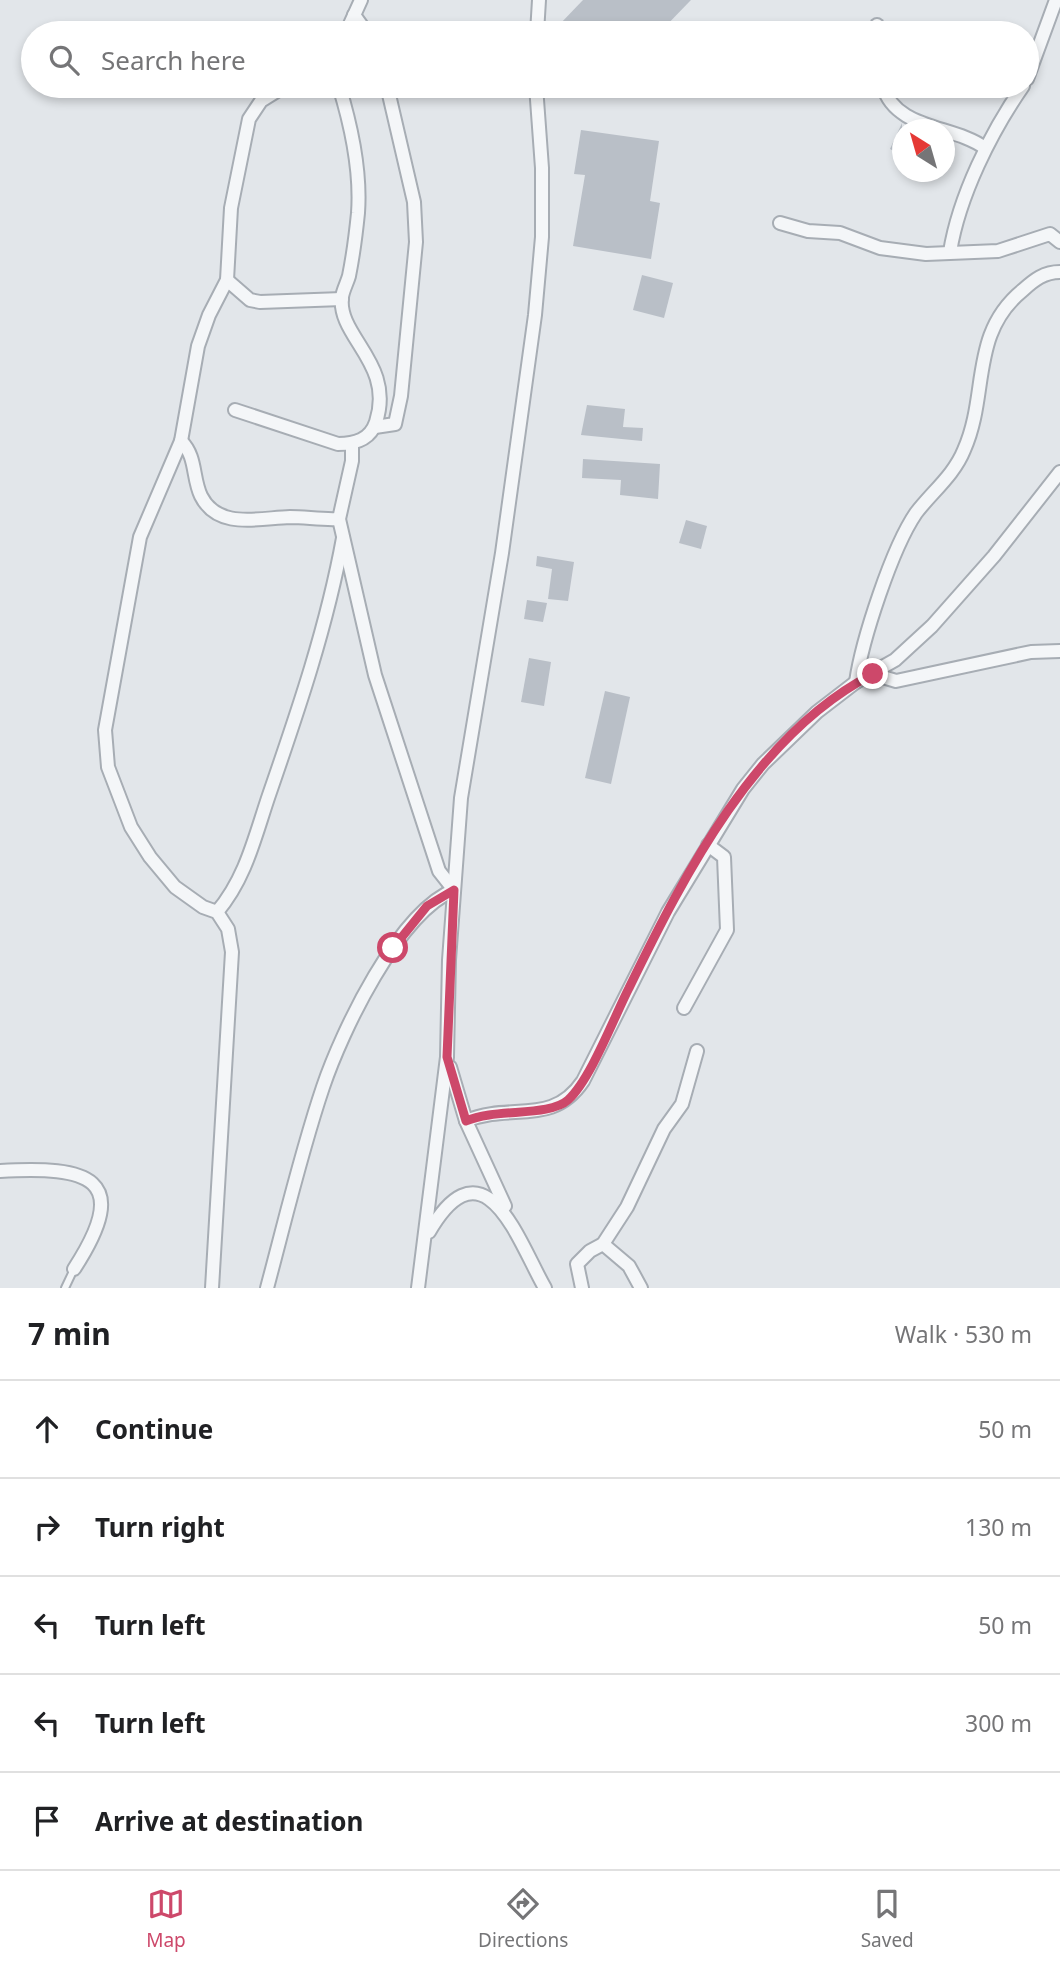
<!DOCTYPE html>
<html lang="en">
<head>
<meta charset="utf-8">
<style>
	body { margin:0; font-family:"Noto Sans",sans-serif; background:#f2f2f2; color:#202124 }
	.compass { position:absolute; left:892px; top:119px; width:63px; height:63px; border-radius:50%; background:#fff; box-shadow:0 4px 10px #0003; rotate:323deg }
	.stop { position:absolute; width:21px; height:21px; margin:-16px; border:5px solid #cd486a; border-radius:50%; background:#fff }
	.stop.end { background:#cd486a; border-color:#fff; box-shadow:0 2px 7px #0008 }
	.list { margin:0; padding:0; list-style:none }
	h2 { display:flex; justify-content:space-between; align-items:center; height:91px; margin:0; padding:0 28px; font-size:30px }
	h2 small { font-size:23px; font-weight:400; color:#757577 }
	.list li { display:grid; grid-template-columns:46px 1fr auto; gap:21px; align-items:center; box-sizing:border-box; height:98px; padding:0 28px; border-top:2px solid #e0e0e0 }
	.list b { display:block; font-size:26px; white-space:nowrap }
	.list em { font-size:23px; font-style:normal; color:#757577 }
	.icon { flex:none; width:38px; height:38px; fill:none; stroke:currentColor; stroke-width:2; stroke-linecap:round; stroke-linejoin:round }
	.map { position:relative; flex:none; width:1060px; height:1288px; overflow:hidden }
	.search { position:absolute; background:#fff; box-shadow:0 4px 10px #0003; left:21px; right:21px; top:21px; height:77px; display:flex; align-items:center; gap:18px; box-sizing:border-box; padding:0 24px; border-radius:38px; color:#757577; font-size:26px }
	.sheet { height:581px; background:#fff }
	nav { display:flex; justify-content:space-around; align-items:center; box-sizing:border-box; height:98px; border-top:2px solid #e0e0e0; background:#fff; font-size:19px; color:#757577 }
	nav a { display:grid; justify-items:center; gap:4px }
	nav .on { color:#cd486a }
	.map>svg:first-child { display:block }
	.building { fill:#b9bfc7 }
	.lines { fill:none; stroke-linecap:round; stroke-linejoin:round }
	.lane-casing { stroke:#a7adb4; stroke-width:10 }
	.street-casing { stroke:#a7adb4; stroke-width:16 }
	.lane { stroke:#f4f6f8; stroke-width:6 }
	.street { stroke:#f4f6f8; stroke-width:12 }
	.route { stroke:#cd486a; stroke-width:9 }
</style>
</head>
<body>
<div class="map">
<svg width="1060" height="1288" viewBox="0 0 1060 1288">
	<rect width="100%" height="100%" fill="#e2e6ea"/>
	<g class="building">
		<polygon points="583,0 691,0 659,33 567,33 559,25"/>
		<polygon points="902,123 902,155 890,149"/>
		<polygon points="581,130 659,141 650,201 660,203 651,259 573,246 585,175 574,174"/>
		<polygon points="642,275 673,283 664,318 633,310"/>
		<polygon points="587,405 625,409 623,427 643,428 642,441 581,435"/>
		<polygon points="583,459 660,464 658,499 620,495 621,480 582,478"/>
		<polygon points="686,520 707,526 701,549 679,543"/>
		<polygon points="537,556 574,562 568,601 548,599 552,569 536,566"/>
		<polygon points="527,600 547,603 543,622 524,619"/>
		<polygon points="529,658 551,662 544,706 521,702"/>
		<polygon points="605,691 630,697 611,784 585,778"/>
	</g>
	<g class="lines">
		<defs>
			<polyline id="lane" points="65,1288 74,1269"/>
			<g id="street">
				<polyline points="354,15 367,33"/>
				<polyline points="877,25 877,33"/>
				<polyline points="346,33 361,0"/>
				<polyline points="537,33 539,0"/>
				<polyline points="1027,79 1056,0"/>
				<path d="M883,86C895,130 954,125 985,148"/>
				<polyline points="780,223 808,231 840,233 880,248 926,254 998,251 1050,234 1060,242"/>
				<path d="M950,252C959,196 991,132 1023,86"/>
				<polyline points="227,280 250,300 260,302 342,299"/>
				<path d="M235,410L338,444C355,444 370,440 376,422C395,363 337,337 342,297C343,290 347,283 349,276C353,256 356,233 358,213C361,172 351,125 339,86"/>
				<polyline points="375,427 395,424 401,396 416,242 414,202 387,86"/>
				<path d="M181,441C197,457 192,477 201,496C218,530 259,518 290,517C306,517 322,520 339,519"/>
				<polyline points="352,444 352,461 339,519 375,675 439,871 454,890"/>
				<polyline points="873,674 896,681 1031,652 1060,651"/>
				<path d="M856,682C862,640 892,548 916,513C932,492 954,475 964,450C989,394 969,334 1023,290C1034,280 1044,272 1060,272"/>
				<path d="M217,912C246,878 255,836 269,795C298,711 327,626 343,538"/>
				<polyline points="684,1008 727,930 724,857 708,845"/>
				<polyline points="450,1067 466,1121 505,1206"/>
				<path d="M466,1121C511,1102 552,1127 583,1081L668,912L743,789L763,764L817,712L856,682L895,660L932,626L994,556L1060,472"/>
				<path d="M0,1171C88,1166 134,1177 74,1269"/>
				<path d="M429,1232C485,1136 519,1243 545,1288"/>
				<polyline points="603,1244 629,1266 641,1288"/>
				<polyline points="212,1288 232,952 228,929 217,912 203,907 175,887 150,857 131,827 108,767 105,730 140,537 181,441 198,346 209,315 227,280 231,208 249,119 261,101 285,86"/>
				<path d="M267,1288C285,1221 301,1152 323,1087C342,1031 398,913 454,890"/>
				<polyline points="418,1288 447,1057 449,960 461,798 502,553 535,315 542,237 542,168 536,86"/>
				<polyline points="582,1288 577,1264 590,1251 603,1244 627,1207 664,1129 682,1104 697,1051"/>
			</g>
		</defs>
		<use href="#lane" class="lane-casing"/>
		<use href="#street" class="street-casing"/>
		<use href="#lane" class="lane"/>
		<use href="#street" class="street"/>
	</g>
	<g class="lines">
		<path class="route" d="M393,948L427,906L454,890L447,1057L466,1121C495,1108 549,1117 568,1100C591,1079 614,1017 629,988C685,873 756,734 873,674"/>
	</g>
</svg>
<svg class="compass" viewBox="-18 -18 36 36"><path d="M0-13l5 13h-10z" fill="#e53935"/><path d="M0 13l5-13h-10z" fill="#757577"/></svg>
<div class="stop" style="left:393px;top:948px"></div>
<div class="stop end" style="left:873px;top:674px"></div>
<div class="search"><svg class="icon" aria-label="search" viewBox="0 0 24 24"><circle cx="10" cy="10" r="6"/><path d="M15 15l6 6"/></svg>Search here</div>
</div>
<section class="sheet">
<h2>7 min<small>Walk · 530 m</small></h2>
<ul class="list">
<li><svg class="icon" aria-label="ahead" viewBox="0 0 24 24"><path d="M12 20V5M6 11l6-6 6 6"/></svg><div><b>Continue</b></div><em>50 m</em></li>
<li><svg class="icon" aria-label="right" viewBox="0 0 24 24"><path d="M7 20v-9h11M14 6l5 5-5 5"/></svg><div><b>Turn right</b></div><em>130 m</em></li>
<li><svg class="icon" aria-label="left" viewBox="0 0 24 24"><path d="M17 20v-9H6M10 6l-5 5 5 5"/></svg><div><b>Turn left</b></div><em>50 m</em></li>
<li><svg class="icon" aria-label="left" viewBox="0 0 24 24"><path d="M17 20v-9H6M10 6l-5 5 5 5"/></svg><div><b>Turn left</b></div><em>300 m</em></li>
<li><svg class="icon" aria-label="arrive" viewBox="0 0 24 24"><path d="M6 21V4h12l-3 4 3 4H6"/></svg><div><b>Arrive at destination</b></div></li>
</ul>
</section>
<nav>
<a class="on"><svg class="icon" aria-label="map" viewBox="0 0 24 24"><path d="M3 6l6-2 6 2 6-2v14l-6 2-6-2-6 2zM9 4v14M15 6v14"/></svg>Map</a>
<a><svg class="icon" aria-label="directions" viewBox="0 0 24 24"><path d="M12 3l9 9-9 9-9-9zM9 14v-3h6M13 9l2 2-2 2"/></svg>Directions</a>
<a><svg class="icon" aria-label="saved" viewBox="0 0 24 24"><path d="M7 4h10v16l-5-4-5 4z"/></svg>Saved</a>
</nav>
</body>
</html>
